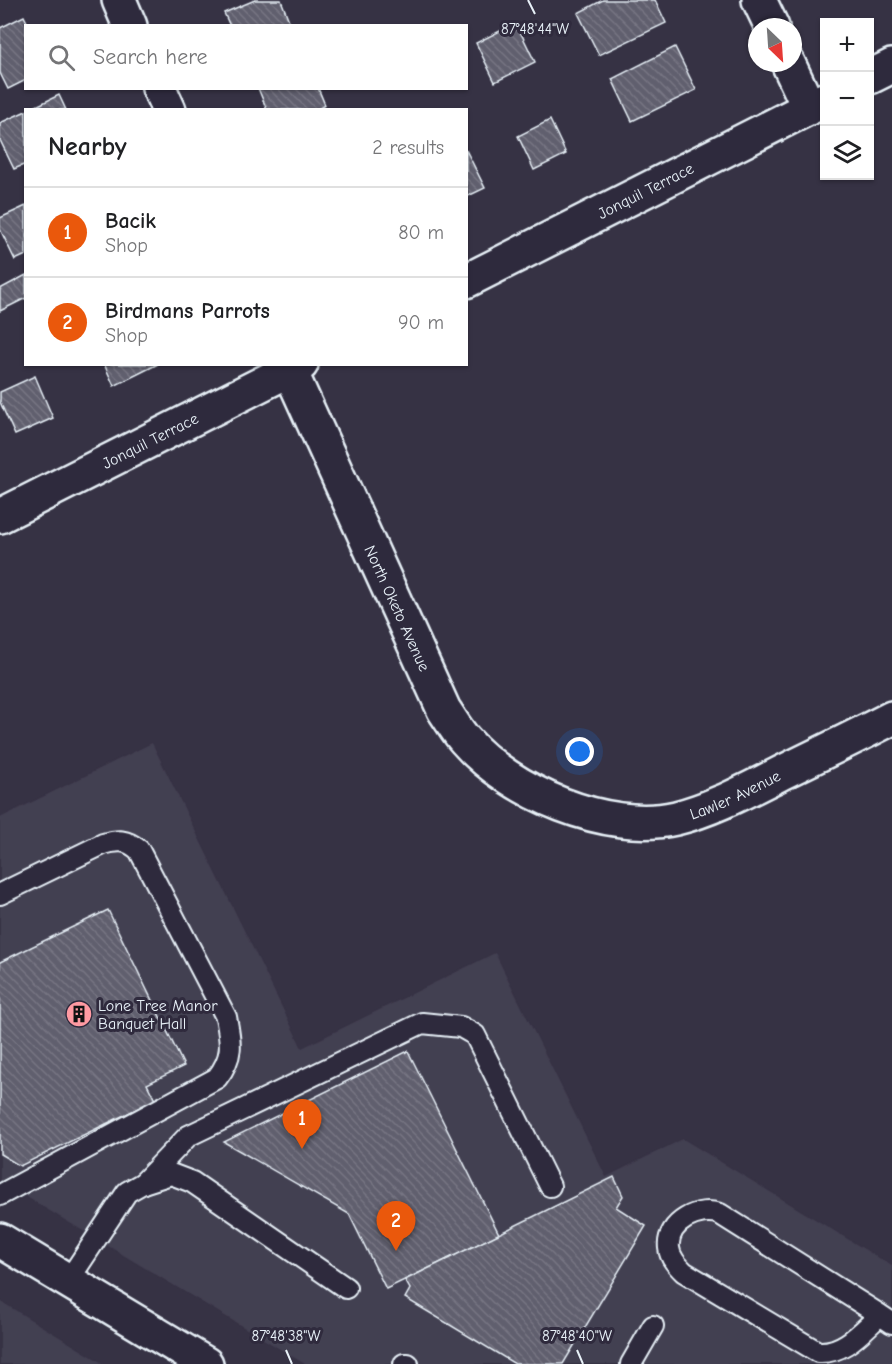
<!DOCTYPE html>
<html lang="en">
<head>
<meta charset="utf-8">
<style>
	body { margin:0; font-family:"Comic Neue",sans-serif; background:#f2f2f2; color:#202124 }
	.controls { position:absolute; right:18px; top:18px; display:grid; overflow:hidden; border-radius:0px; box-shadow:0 2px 4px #0004 }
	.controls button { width:54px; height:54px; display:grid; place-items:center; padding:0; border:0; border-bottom:2px solid #e0e0e0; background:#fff; color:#202124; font:30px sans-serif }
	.compass { position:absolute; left:748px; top:18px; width:54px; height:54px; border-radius:50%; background:#fff; box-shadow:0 2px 4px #0004; rotate:155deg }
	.you { position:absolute; left:580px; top:752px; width:21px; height:21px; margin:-15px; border:4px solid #fff; border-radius:50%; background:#1a73e8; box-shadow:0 0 0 9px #1a73e833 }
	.badge { display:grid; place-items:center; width:39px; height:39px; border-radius:50%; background:#ea580c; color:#fff; font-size:20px; font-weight:700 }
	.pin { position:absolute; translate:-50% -50px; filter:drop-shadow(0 2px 3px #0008) }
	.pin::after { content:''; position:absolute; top:32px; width:21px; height:18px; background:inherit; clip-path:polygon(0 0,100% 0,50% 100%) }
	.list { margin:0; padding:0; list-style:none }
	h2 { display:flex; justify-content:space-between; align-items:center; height:78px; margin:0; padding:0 24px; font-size:26px }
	h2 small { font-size:20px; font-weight:400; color:#757577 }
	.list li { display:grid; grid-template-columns:39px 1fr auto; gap:18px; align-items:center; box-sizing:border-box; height:90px; padding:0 24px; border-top:2px solid #e0e0e0 }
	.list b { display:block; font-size:22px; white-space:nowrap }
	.list p { margin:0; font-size:20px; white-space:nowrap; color:#757577 }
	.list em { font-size:20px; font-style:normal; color:#757577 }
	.icon { flex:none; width:33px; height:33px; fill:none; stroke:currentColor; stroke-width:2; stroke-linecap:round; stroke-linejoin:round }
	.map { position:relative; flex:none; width:892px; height:1364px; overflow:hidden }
	.search { position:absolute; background:#fff; box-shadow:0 2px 4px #0004; left:24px; top:24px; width:444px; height:66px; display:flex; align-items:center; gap:15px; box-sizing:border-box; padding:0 21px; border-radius:0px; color:#757577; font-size:22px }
	.panel { position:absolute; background:#fff; box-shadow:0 2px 4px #0004; left:24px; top:108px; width:444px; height:258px; border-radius:0px }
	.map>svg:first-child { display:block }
	.built { fill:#433f51 }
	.building { fill:url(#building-back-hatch); stroke:#e8f1f8; stroke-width:1.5 }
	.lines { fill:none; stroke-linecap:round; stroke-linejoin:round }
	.lane-casing { stroke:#e8f1f8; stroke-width:24 }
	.street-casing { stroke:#e8f1f8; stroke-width:38 }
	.primary-casing { stroke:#e8f1f8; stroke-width:38 }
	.lane { stroke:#2f2a3d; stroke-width:20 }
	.street { stroke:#2f2a3d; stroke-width:33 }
	.primary { stroke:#2f2a3d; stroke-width:33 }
	.ticks { fill:none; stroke:#e8f1f8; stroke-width:2 }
	.labels { text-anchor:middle; stroke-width:6; stroke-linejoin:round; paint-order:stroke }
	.street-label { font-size:16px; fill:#e8f1f8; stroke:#2f2a3d }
	.poi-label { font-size:16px; fill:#e8f1f8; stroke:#2f2a3d; text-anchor:start }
	.ticks-label { font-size:15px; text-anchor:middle; fill:#e8f1f8; stroke:#2f2a3d; stroke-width:6; stroke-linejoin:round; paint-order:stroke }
</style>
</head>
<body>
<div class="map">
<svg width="892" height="1364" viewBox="0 0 892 1364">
	<defs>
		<pattern id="building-back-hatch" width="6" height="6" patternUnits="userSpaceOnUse" patternTransform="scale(1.5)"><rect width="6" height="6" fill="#605e6e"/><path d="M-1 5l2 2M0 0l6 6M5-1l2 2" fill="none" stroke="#777683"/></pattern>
	</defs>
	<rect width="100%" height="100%" fill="#363244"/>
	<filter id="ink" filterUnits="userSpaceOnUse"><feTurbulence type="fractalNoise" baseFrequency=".0167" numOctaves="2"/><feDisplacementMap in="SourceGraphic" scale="12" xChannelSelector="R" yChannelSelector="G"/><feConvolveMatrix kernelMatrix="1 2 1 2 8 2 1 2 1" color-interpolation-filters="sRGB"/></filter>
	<g filter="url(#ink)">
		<g class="built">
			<polygon points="152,743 302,1048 495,953 606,1177 683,1139 892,1266 892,1364 305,1364 0,1181 0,818"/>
			<polygon points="0,1301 104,1364 0,1364"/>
		</g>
		<g class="building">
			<polygon points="255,0 281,0 291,26 230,26 224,13"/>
			<polygon points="603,0 655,0 666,23 599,55 578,13"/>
			<polygon points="24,16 29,26 26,26 26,80 8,89 0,73 0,28"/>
			<polygon points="516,23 535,62 495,82 476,43"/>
			<polygon points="675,47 696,90 632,121 612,79"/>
			<polygon points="258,88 318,88 325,105 316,110 267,110"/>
			<polygon points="59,95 66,110 28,110"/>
			<polygon points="26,111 26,164 14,169 0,140 0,123"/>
			<polygon points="550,120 566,154 534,170 518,136"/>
			<polygon points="466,150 485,188 466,197"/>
			<polygon points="26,206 26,255 15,260 0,229 0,218"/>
			<polygon points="26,275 26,298 0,311 0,289"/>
			<polygon points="104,364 158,364 114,386"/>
			<polygon points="35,376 53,418 15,435 0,402 0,392"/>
			<polygon points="108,910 184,1066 147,1084 155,1100 20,1166 0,1154 0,962"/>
			<polygon points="408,1051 499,1234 386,1289 349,1214 224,1142"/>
			<polygon points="614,1177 623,1196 616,1207 646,1226 563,1364 515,1364 405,1298 410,1289 405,1280"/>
		</g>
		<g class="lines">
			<defs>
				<g id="lane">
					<path d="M0,894L103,844C118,840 126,839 139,850L226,1017C231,1043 234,1056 217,1078L0,1195"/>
					<polyline points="143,1183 188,1136 422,1023 461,1027 475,1035 550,1186"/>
					<polyline points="68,1281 127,1192 143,1183 171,1174 192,1182 346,1288"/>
					<path d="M880,1315C862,1331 844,1354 818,1352L684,1272C677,1265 670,1258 669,1248C666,1222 700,1206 720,1214L880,1315L892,1323"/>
					<polyline points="404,1364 408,1364"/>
					<polyline points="631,1364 653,1326"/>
				</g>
				<g id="street">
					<polyline points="119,0 130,26"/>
					<polyline points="759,0 772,27"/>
					<polyline points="788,63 809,108"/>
					<polyline points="870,77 892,66"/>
					<polyline points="159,88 169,110"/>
					<path id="s1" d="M466,281L824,100"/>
					<path id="s2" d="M287,364L444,710C451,720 457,731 465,740C510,792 607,834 676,818C713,809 747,790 781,773C818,755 855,737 892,718"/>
					<path id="s3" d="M0,516L301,364"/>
				</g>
				<polyline id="primary" points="0,1240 206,1364"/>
			</defs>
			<use href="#lane" class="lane-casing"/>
			<use href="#street" class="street-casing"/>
			<use href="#primary" class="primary-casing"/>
			<use href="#lane" class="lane"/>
			<use href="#street" class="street"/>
			<use href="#primary" class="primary"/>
		</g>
	</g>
	<path class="ticks" d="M528,0L535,14M286,1350L292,1364M577,1350L583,1364"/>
	<defs>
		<symbol id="building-disc" viewBox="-11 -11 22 22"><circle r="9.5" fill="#ff9aa2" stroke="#2f2a3d"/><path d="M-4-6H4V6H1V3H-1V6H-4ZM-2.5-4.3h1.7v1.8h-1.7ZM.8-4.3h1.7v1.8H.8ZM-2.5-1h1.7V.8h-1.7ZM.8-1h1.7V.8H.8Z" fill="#111"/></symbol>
	</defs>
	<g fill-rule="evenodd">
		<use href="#building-disc" x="64" y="999" width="30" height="30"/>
	</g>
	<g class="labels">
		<g class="street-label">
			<text dy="6" stroke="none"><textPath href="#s1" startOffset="201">Jonquil Terrace</textPath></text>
			<text dy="6" stroke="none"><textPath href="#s3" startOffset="168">Jonquil Terrace</textPath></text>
			<text dy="6" stroke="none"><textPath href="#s2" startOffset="268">North Oketo Avenue</textPath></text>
			<text dy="6" stroke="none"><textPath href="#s2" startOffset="714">Lawler Avenue</textPath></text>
		</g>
		<g class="poi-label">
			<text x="98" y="1011">Lone Tree Manor<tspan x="98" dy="18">Banquet Hall</tspan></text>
		</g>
	</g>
	<g class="ticks-label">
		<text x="535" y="34">87°48'44"W</text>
		<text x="286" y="1341">87°48'38"W</text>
		<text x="577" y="1341">87°48'40"W</text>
	</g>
</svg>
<div class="controls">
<button>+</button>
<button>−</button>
<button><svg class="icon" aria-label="layers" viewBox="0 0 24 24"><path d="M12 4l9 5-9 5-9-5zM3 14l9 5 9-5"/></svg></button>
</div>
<svg class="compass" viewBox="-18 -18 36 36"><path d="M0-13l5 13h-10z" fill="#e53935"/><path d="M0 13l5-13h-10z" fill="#757577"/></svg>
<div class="you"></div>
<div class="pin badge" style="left:302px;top:1149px">1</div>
<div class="pin badge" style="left:396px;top:1251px">2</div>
<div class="search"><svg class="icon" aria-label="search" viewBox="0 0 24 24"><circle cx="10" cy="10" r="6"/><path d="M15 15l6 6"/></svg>Search here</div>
<section class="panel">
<h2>Nearby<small>2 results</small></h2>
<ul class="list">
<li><span class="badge">1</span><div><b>Bacik</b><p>Shop</p></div><em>80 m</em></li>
<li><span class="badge">2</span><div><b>Birdmans Parrots</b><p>Shop</p></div><em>90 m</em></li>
</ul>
</section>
</div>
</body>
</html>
